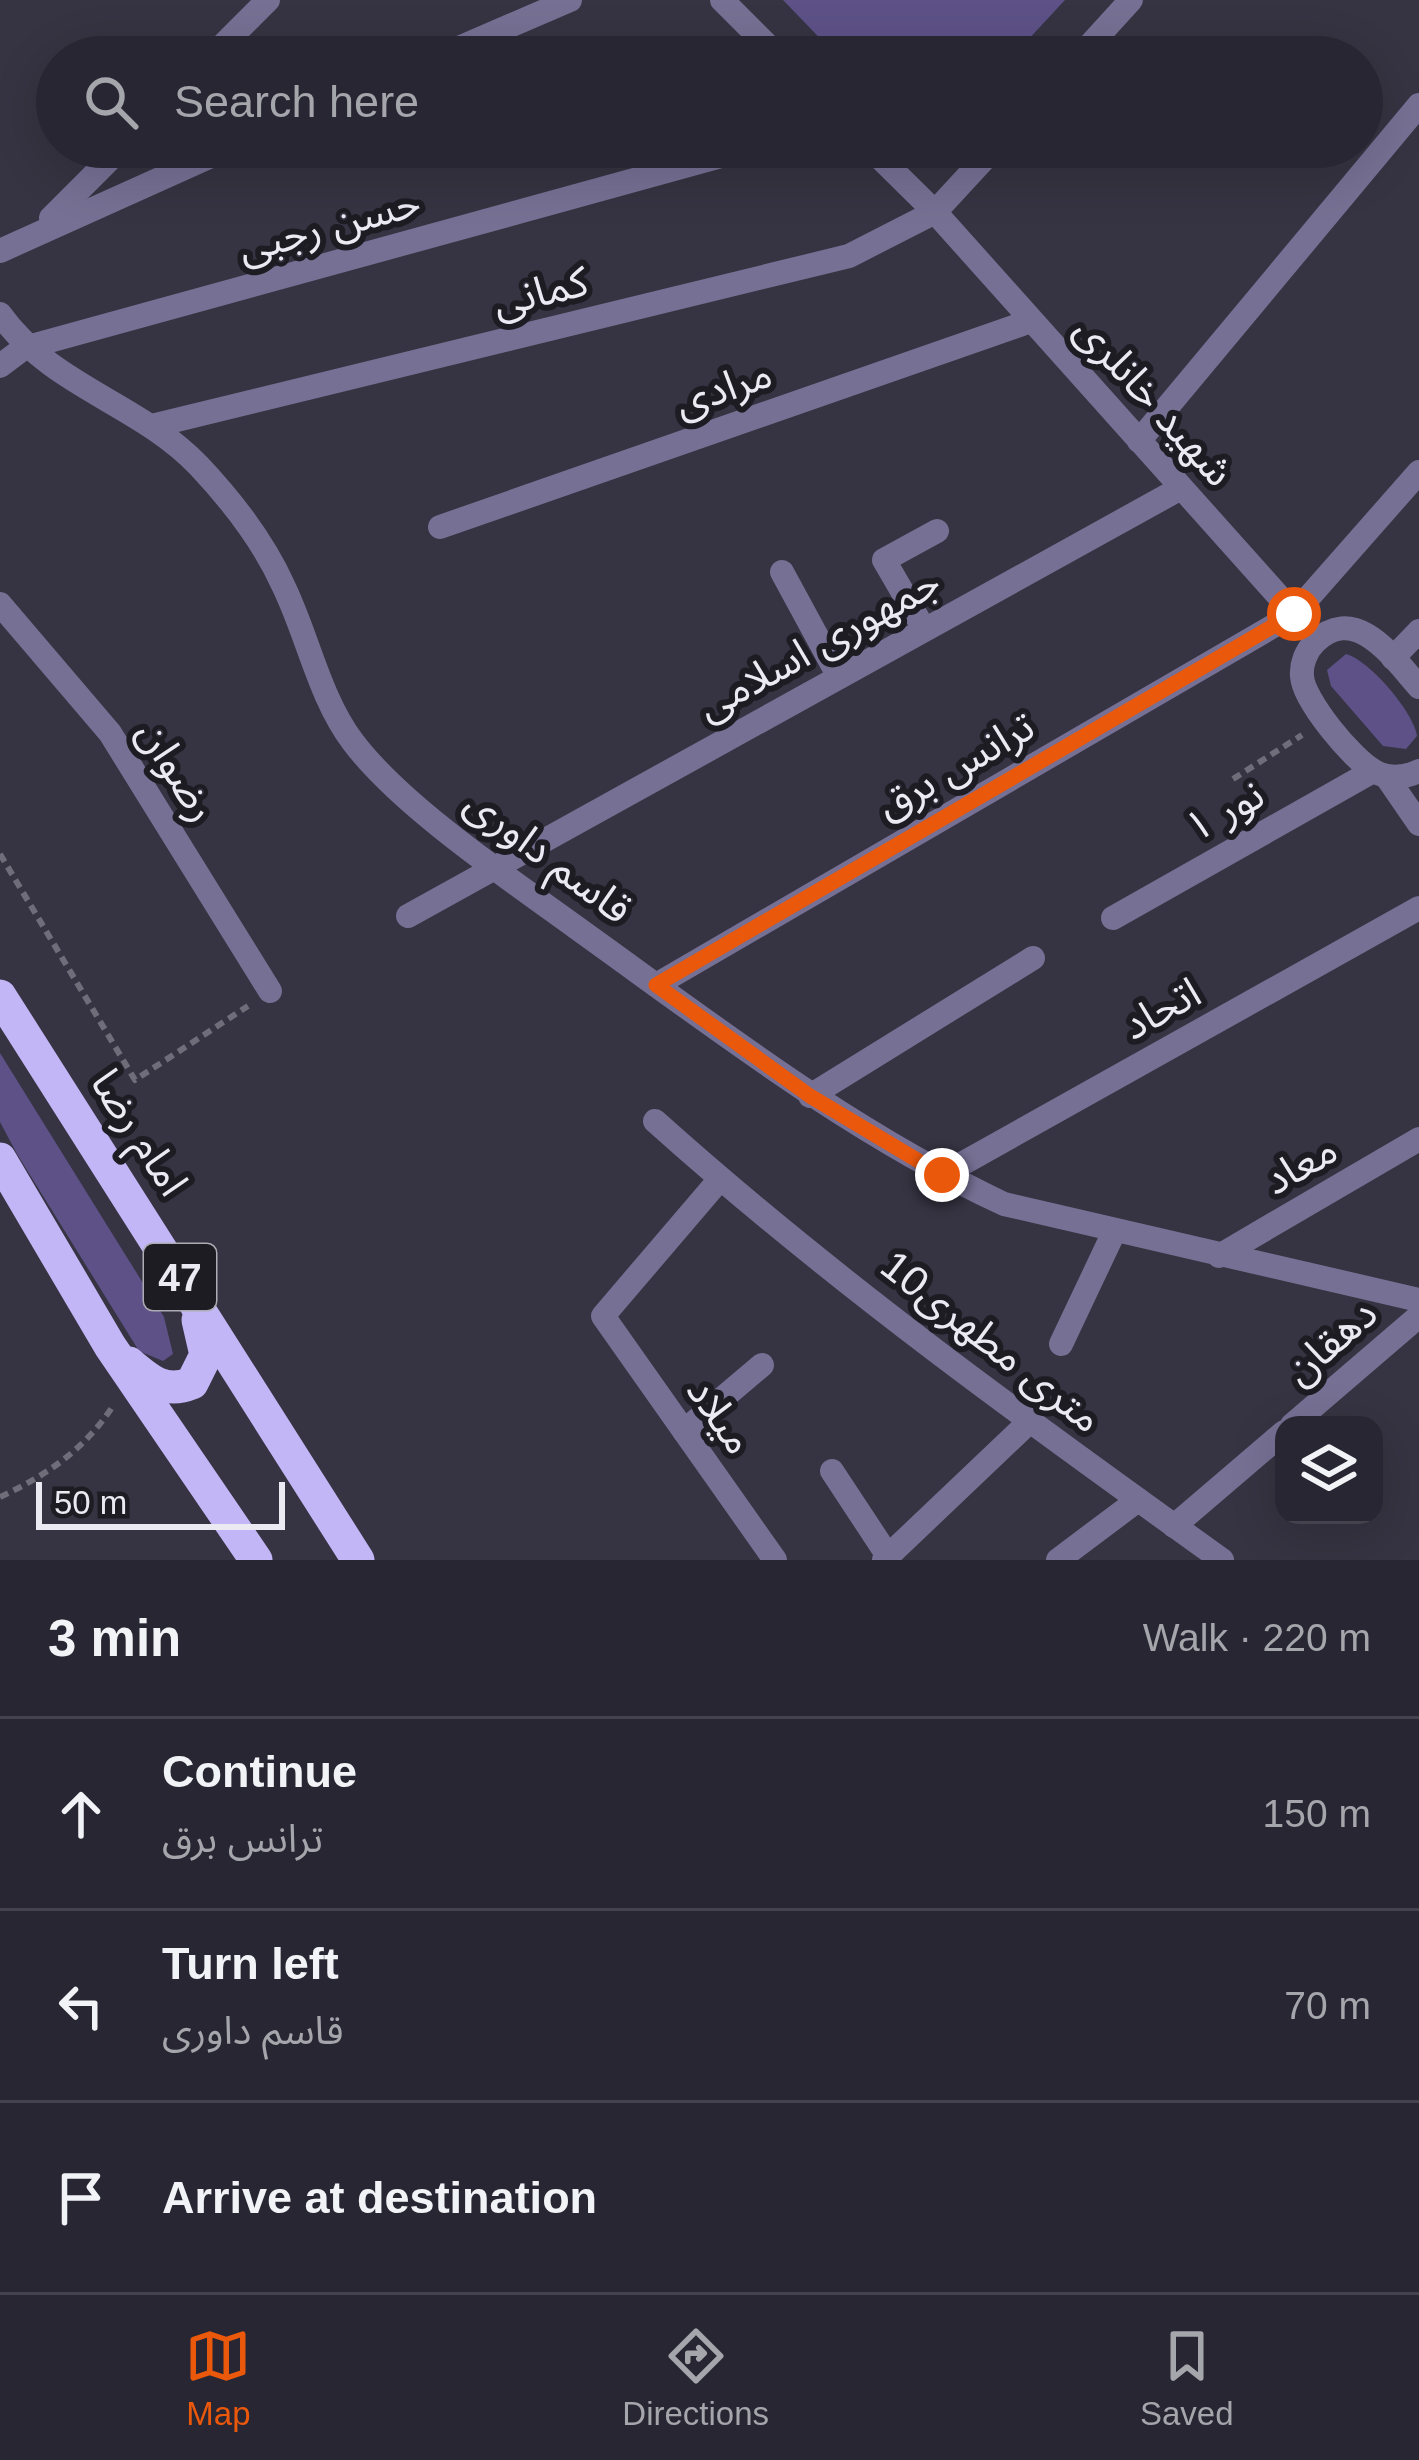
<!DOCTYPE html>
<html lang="en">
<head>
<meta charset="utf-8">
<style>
	body { margin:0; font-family:Helvetica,"Noto Sans Arabic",sans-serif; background:#302e3a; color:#f1f3f6 }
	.controls { position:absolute; right:36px; bottom:36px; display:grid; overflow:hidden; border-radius:24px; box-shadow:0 12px 48px #0002 }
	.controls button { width:108px; height:108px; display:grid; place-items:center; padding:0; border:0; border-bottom:3px solid #44434d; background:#282632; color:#f1f3f6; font:60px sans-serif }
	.scale { position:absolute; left:36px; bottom:30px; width:249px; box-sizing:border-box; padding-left:12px; border:6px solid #ebeaf3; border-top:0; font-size:33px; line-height:42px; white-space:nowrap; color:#ebeaf3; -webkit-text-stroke:9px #1d1c23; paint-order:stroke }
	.stop { position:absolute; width:36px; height:36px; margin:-27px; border:9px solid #ea580c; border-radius:50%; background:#fff }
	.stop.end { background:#ea580c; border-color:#fff; box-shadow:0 3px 12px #0008 }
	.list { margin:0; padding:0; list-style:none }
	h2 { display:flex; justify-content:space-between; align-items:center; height:156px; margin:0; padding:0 48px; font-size:51px }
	h2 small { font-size:39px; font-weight:400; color:#a5a5ac }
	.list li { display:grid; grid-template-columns:78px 1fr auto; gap:36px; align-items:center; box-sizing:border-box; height:192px; padding:0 48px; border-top:3px solid #44434d }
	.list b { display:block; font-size:45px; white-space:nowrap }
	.list p { margin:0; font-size:39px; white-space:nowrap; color:#a5a5ac }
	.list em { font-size:39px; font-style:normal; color:#a5a5ac }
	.icon { flex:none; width:66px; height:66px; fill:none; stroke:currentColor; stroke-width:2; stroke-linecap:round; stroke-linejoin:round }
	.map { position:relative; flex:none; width:1419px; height:1560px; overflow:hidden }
	.search { position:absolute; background:#282632; box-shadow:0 12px 48px #0002; left:36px; right:36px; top:36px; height:132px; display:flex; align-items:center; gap:30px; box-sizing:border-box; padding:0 42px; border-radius:66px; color:#a5a5ac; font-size:45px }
	.sheet { height:732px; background:#282632 }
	nav { display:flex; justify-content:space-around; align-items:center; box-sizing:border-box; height:168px; border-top:3px solid #44434d; background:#282632; font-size:33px; color:#a5a5ac }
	nav a { display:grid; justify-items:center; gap:6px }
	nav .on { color:#ea580c }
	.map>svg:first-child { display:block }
	.green { fill:#5d5187 }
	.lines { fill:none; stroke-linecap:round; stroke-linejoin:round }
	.path { stroke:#6f6d7a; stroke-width:6; stroke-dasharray:9 6; stroke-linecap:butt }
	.minor { stroke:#767094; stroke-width:24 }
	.tertiary { stroke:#767094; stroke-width:24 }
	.trunk { stroke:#c3b6f6; stroke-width:33 }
	.route { stroke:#ea580c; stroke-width:15 }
	.labels { text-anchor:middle; stroke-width:12; stroke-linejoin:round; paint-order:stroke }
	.shield { fill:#1d1c23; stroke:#adacb5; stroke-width:3 }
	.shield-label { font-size:39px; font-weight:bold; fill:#ebeaf3 }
	.street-label { font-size:42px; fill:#ebeaf3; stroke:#1d1c23 }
</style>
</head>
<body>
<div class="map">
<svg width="1419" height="1560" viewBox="0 0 1419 1560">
	<rect width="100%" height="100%" fill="#363342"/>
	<g class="green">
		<polygon points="783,0 1065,0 1012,57 838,57"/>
		<path d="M1346,654C1369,660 1413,711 1417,736L1406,749L1383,746L1331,686L1327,670Z"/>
		<polygon points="0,1053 164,1317 173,1354 163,1361 139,1351 17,1154 0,1122"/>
	</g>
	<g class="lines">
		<g class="path">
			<polyline points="1233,779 1302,735"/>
			<polyline points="0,854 135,1080 248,1006"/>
			<path d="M0,1497C47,1475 84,1450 113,1406"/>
		</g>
		<g class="minor">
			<polyline points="211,57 268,0"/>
			<polyline points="438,57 570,0"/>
			<polyline points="51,218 122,147"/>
			<polyline points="0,251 231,147"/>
			<path d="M0,314C52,387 139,403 199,466C231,500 264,543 283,585C308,636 319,697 353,742C401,806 511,880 577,928C715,1027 850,1132 1004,1204L1419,1300"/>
			<polyline points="0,366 24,348 754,147"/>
			<polyline points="156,425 849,256 935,212"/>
			<polyline points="1139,441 1419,105"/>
			<polyline points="440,527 1031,321"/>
			<polyline points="782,572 839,677"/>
			<polyline points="0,604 110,733 270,991"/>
			<polyline points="924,629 884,560 937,531"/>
			<polyline points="1393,658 1419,631"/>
			<polyline points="408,916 1181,488"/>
			<polyline points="1113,918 1373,771"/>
			<polyline points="656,985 1294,614 1419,472"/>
			<polyline points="810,1096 1033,958"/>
			<path d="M655,1121C832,1280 1028,1421 1222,1560"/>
			<polyline points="942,1175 1419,908"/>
			<polyline points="720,1179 603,1316 775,1560"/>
			<polyline points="1219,1256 1419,1139"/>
			<polyline points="1061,1344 1114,1232"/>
			<polyline points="1292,1425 1419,1316"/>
			<polyline points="684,1431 762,1365"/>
			<polyline points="832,1471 888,1556"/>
			<polyline points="1174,1526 1284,1432"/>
			<polyline points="884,1560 1029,1422"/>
			<polyline points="1058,1560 1138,1500"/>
		</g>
		<g class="tertiary">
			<polyline points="722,0 779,57"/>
			<polyline points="1079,57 1131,0"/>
			<polyline points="869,147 935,212 1317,639"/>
			<polyline points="935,212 995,147"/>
			<path d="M1419,687C1394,659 1356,602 1315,642C1306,651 1301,664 1302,676C1303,700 1353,760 1374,771C1389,780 1404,778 1419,771"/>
			<polyline points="1386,776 1419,824"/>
		</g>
		<g class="trunk">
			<polyline points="0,996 358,1560"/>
			<polyline points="0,1159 110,1346 256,1560"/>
			<path d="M129,1363C150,1381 165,1394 192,1383L206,1355L198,1320"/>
		</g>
	</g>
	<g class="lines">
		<polyline class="route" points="942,1175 810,1096 656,985 1294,614"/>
	</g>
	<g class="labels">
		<rect class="shield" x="144" y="1244" width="72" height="66" rx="9"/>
		<g class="shield-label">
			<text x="180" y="1291">47</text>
		</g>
		<g class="street-label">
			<text transform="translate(329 224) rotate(-15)" y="15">حسن رجبی</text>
			<text transform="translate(540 291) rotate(-14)" y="15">کمانی</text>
			<text transform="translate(723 387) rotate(-19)" y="15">مرادی</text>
			<text transform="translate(1155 400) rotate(48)" y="15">شهید خانلری</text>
			<text transform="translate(818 643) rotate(-29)" y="15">جمهوری اسلامی</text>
			<text transform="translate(955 765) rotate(-30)" y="15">ترانس برق</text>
			<text transform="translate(178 770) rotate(58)" y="15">رضوان</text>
			<text transform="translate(1224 810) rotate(-29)" y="15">نور ۱</text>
			<text transform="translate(549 855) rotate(37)" y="15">قاسم داوری</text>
			<text transform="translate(1161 1008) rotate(-29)" y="15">اتحاد</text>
			<text transform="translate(140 1132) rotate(57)" y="15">امام رضا</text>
			<text transform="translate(1300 1164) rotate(-30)" y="15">معاد</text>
			<text transform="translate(992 1341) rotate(38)" y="15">10متری مطهری</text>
			<text transform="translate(1330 1341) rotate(-41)" y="15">دهقان</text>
			<text transform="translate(721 1415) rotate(55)" y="15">میلاد</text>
		</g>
	</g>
</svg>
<div class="controls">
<button><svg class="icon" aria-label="layers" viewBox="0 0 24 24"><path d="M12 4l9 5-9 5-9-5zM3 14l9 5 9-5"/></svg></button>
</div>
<div class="scale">50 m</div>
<div class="stop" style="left:1294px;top:614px"></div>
<div class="stop end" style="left:942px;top:1175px"></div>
<div class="search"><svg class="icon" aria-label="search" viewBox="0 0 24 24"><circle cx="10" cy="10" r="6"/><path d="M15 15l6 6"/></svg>Search here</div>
</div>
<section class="sheet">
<h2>3 min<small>Walk · 220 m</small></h2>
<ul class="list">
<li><svg class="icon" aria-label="ahead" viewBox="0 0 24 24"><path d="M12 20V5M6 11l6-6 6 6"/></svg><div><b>Continue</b><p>ترانس برق</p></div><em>150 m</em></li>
<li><svg class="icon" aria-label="left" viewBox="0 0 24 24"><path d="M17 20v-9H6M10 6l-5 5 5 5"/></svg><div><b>Turn left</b><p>قاسم داوری</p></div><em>70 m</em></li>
<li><svg class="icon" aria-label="arrive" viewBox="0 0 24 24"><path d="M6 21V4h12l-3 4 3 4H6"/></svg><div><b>Arrive at destination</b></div></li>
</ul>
</section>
<nav>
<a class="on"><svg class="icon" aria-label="map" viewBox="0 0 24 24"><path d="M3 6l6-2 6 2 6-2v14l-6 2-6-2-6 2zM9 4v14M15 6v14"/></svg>Map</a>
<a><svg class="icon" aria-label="directions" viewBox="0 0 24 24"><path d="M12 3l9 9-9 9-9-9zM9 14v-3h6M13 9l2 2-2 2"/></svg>Directions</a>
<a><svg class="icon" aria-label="saved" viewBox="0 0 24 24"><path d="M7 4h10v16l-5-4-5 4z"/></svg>Saved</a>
</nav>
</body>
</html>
